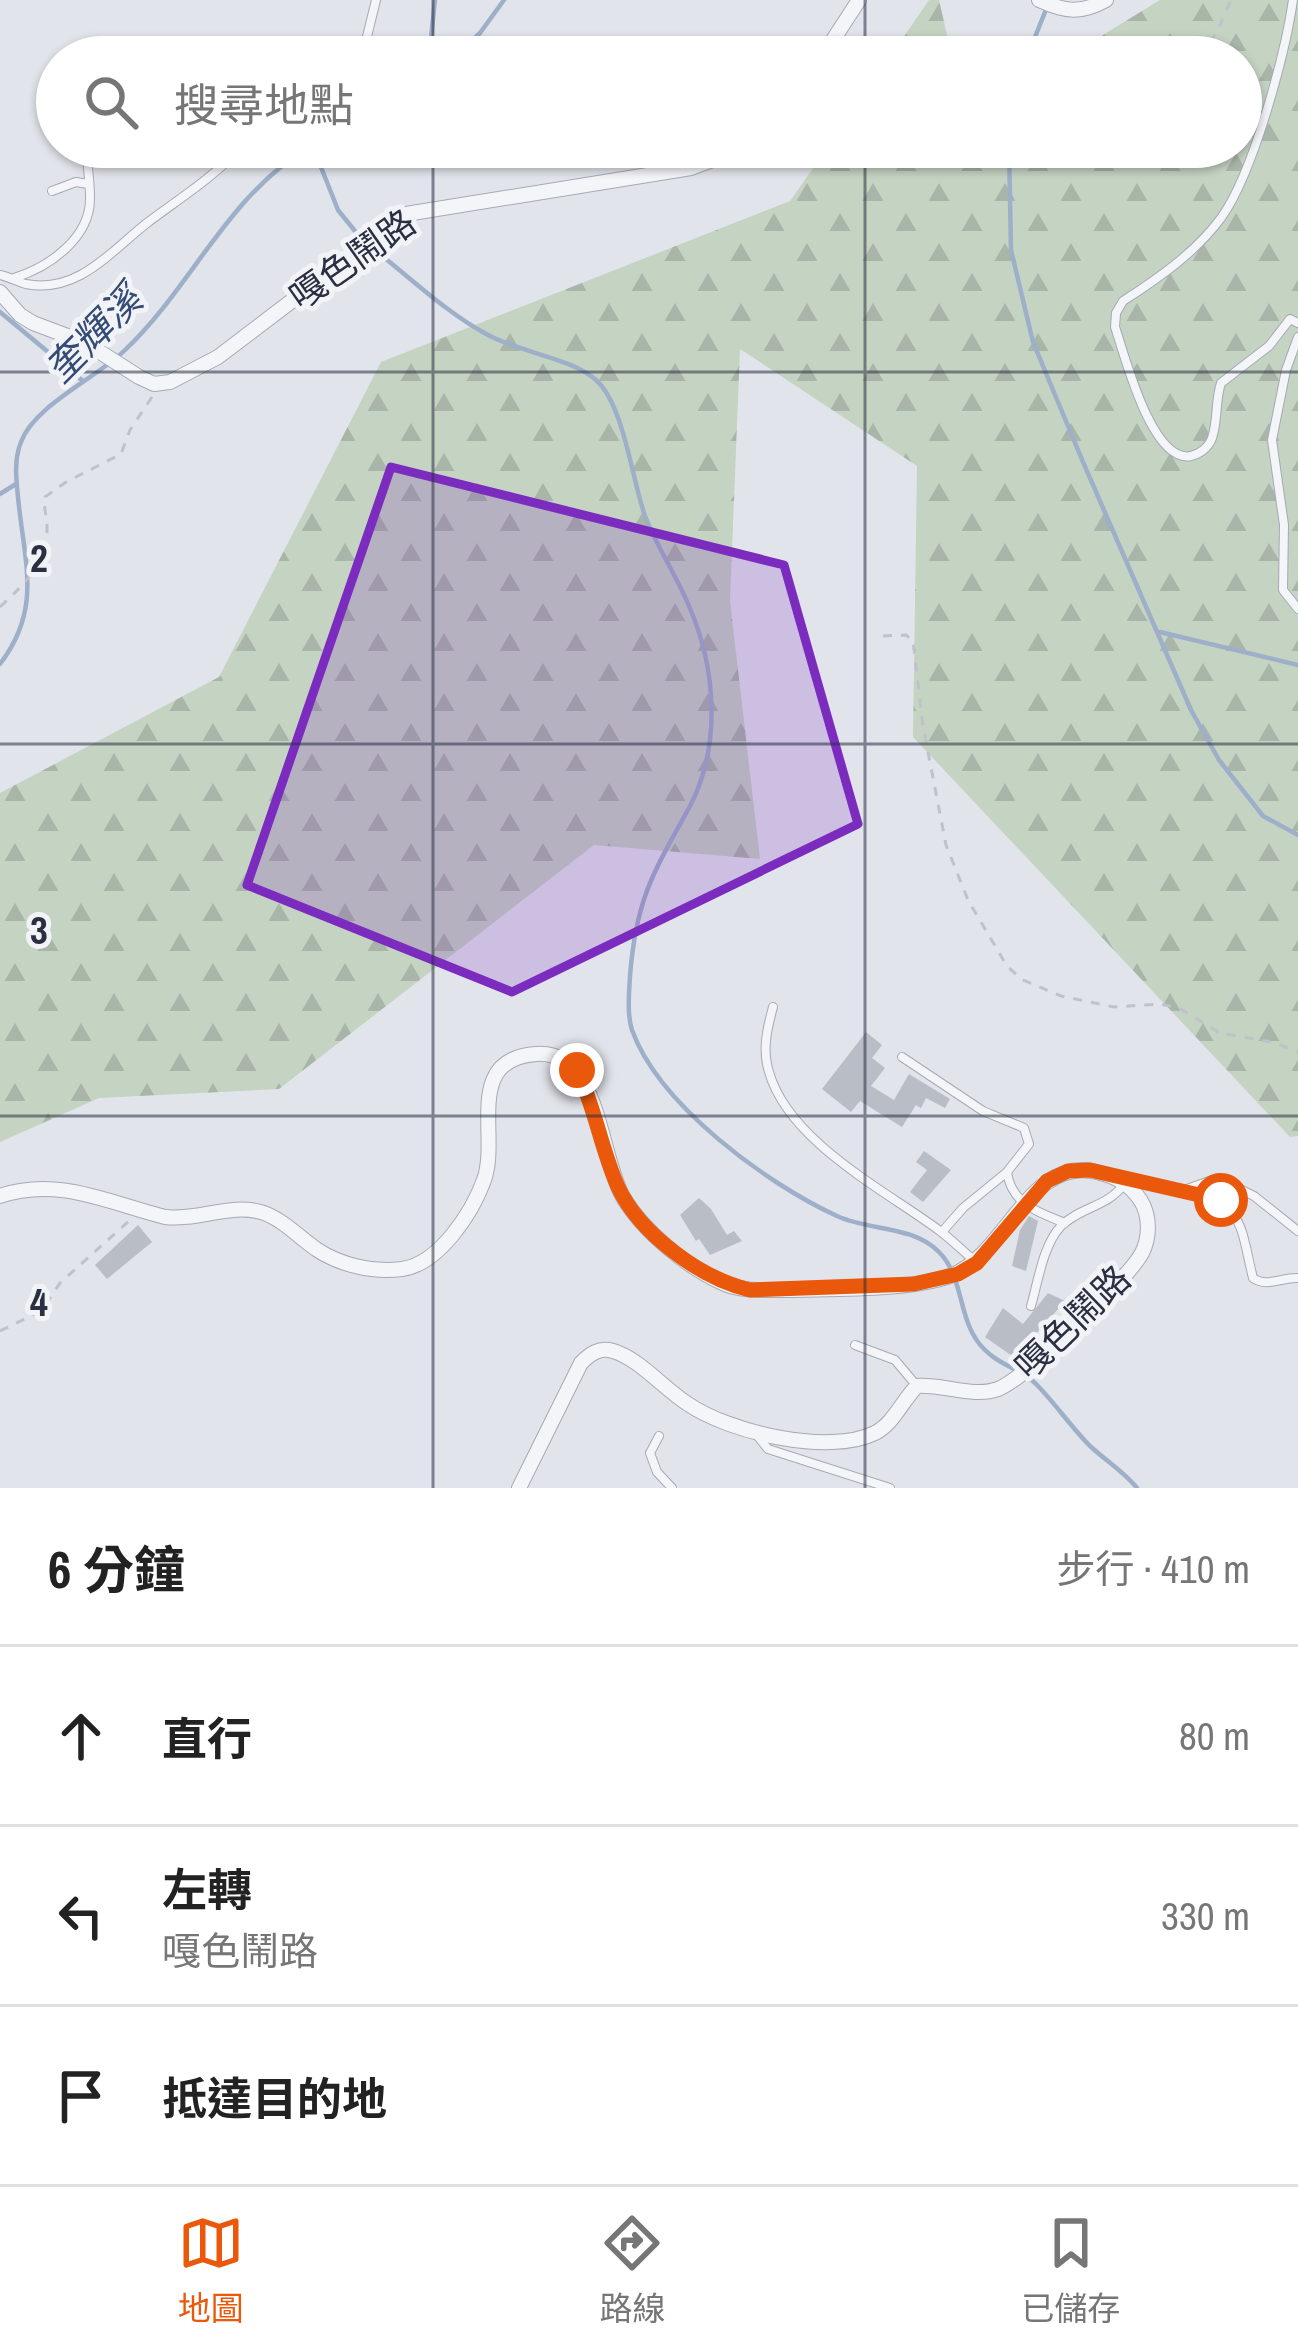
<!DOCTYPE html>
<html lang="zh-TW">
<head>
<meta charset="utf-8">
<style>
	body { margin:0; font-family:"Archivo Narrow","Noto Sans TC",sans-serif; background:#f6f6f6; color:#222 }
	.stop { position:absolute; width:36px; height:36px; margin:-27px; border:9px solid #ea580c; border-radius:50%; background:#fff }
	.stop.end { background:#ea580c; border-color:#fff; box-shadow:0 3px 12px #0008 }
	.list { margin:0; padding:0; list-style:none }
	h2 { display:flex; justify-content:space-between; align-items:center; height:156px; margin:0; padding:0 48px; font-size:51px }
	h2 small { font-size:39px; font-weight:400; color:#767676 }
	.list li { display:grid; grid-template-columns:78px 1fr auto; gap:36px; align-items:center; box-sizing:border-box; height:180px; padding:0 48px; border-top:3px solid #e0e0e0 }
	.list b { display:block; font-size:45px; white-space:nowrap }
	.list p { margin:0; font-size:39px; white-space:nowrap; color:#767676 }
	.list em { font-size:39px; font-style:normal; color:#767676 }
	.icon { flex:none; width:66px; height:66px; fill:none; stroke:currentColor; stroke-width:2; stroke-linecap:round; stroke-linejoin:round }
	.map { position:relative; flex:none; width:1298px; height:1488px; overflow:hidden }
	.search { position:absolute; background:#fff; box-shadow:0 3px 9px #0004; left:36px; right:36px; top:36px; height:132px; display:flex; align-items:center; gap:30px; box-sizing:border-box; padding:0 42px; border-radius:66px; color:#767676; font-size:45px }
	.sheet { height:696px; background:#fff }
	nav { display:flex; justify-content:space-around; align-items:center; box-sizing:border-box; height:168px; border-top:3px solid #e0e0e0; background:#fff; font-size:33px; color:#767676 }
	nav a { display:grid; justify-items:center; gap:6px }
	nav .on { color:#ea580c }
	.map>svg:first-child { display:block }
	.forest { fill:url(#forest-firs) }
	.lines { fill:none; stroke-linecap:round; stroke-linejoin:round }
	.stream { stroke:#9dafc9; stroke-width:4.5 }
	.building { fill:#b9bdc6 }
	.service-casing { stroke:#a6aab4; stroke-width:10 }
	.minor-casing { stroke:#a6aab4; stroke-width:16 }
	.path { stroke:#bfc2c8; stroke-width:3; stroke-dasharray:9 9; stroke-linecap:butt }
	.service { stroke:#f4f5f8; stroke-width:8 }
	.minor { stroke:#f4f5f8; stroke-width:14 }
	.route { stroke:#ea580c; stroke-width:15 }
	.marked { fill:#7b2cbf; fill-opacity:0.2; stroke:#7b2cbf; stroke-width:9; stroke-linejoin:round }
	.grid { fill:none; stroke:#2a3041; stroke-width:3; stroke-opacity:0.55 }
	.labels { text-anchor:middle; stroke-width:10; stroke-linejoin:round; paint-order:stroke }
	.street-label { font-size:36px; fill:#2a3041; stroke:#f1f3f7 }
	.water-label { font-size:39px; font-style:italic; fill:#344c75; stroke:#f1f3f7 }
	.grid-label { font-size:39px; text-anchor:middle; font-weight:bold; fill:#2a3041; stroke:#f1f3f7; stroke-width:10; stroke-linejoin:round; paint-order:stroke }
</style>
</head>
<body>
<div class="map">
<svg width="1298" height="1488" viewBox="0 0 1298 1488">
	<defs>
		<pattern id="forest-firs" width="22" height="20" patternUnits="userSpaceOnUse" patternTransform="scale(3)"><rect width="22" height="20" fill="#c5d3c2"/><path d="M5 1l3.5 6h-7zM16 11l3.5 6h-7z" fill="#a9b5a8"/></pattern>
	</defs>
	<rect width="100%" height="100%" fill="#e1e4ea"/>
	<g class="forest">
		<polygon points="929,0 939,0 952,57 890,57"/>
		<polygon points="1160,0 1298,0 1298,1136 1290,1137 913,737 917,466 740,349 730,601 760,859 594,845 279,1089 99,1098 0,1142 0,793 219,677 381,362 790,201 828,147 1241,147 1241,57 1067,57"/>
	</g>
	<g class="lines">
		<g class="stream">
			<polyline points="429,57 435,0"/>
			<polyline points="454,57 480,33 504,0"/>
			<polyline points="1027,57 1047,7"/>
			<polyline points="313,147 338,210 363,241"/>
			<polyline points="1009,147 1011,250 1033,342 1083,462 1191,710 1219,760 1263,816 1298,835"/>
			<path d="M372,248C410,277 445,312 488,335C519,352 571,358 596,380C624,405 632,480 645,516C657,547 676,575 689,606C716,668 722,746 689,808C653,873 636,899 630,976C629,993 627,1015 632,1030C659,1105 767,1184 837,1216C869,1231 912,1225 939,1252C963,1276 958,1315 978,1342C994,1364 1018,1367 1036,1384C1055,1403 1071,1427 1090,1446C1105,1460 1124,1472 1137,1488"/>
			<polyline points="0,312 83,381"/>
			<polyline points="0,494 16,484"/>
			<polyline points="1160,632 1298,665"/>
			<path d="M0,664C43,608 24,562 18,497C16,478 14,459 21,442C34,406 96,378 124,351C192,287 226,197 309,147"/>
		</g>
	</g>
	<g class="building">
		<polygon points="866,1032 882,1045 872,1058 885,1068 871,1086 894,1100 909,1074 950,1099 945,1108 926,1098 921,1108 916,1105 902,1127 860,1101 851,1112 822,1089"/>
		<polygon points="924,1151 951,1170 923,1202 910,1192 927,1170 916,1162"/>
		<polygon points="699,1198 711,1209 727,1235 734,1231 742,1241 710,1255 699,1239 696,1241 680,1215"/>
		<polygon points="1029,1216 1038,1221 1026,1271 1012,1266 1020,1230"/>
		<polygon points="138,1225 152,1242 107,1279 95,1265"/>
		<polygon points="1048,1293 1065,1301 1015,1358 985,1337 1003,1308 1023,1324"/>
	</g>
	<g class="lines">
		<defs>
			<g id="service">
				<path d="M1293,0C1285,55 1253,174 1221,218C1196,252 1159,278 1123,301L1116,313L1115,327C1125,356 1152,464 1191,456C1200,454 1209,447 1212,438C1218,421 1215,401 1221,383L1269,346L1290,319L1298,323"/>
				<polyline points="76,57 85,48"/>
				<polyline points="362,57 376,0"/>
				<polyline points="52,191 76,182 88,184"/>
				<path d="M0,275C9,277 18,282 26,284C78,294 111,251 147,223C180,198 213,178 241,147"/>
				<path d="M14,278C49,267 91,238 90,197C90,180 87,163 86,147"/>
				<polyline points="1298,337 1286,370 1272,440 1284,525 1283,590 1298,609"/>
				<path d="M773,1007C767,1029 762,1050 769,1072C789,1142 885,1190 940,1231C952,1240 964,1252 976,1262"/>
				<path d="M902,1057L983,1111L1024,1128L1029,1144L1007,1172C1012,1205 1038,1212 1065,1223"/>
				<polyline points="1127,1180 1184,1190 1218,1178 1254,1196 1298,1231"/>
				<path d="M1186,1190C1245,1204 1240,1226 1253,1278C1267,1288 1282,1277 1298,1278"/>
				<polyline points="942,1232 963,1208 1007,1172"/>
				<path d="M1031,1306C1038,1282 1043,1245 1061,1226C1080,1207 1108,1207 1124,1184"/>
				<polyline points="855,1345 895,1360 916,1385"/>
				<polyline points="756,1434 768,1449 890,1488"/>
				<polyline points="659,1436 650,1453 657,1472 672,1488"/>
			</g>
			<g id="minor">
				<path d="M1039,0C1065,12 1081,14 1106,0"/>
				<polyline points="822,57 859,0"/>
				<polyline points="0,292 20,315 33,323 86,343 139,377 154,384 170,382 218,357 406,214 691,168 747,147"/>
				<path d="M0,1196C57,1176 109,1203 165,1217C198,1221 232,1202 264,1213C283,1220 299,1237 316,1249C340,1265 373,1273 402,1269C439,1264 472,1213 484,1180C500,1136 463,1059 536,1054C600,1049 599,1155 623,1197C643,1231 689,1269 725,1284C742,1291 761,1290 779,1290C825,1289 908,1291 950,1276C1006,1256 1029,1155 1097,1172C1117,1177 1130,1184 1141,1201C1150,1216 1150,1237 1142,1253C1128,1279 1026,1378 998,1389C974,1398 943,1384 917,1386C902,1401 894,1423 875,1433C828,1456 729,1432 688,1404C664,1389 640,1359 613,1351C599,1347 590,1354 581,1363L519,1488"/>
			</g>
		</defs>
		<use href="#service" class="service-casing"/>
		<use href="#minor" class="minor-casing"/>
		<g class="path">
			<polyline points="1200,57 1217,32 1231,0"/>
			<path d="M0,607C25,583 48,563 47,526C47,515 43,508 45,497L66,482L121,454L130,430L152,397"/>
			<polyline points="883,636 906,635 913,641 923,726 946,845 968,900 1007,966 1021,979 1061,996 1114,1007 1160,1004 1179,1008 1220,1033 1277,1043 1298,1053"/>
			<polyline points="0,1331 41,1311 60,1283 130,1220"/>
		</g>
		<use href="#service" class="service"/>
		<use href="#minor" class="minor"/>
	</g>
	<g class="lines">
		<path class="route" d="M577,1070C595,1107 601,1149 618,1187C640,1234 700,1278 750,1290L914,1284L958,1274L977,1263L1047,1181L1068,1171L1090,1170L1221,1200"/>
	</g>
	<path class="marked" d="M391,467L784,565L858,824L512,992L247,885Z"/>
	<path class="grid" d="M433,0V57M865,0V57M433,147V1488M865,147V1488M0,372H1298M0,744H1298M0,1116H1298"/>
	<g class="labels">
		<g class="street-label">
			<text transform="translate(352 259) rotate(-35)" y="13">嘎色鬧路</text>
			<text transform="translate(1072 1322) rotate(-44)" y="13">嘎色鬧路</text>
		</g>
		<g class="water-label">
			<text transform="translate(93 334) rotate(-45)" y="14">奎輝溪</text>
		</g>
	</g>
	<g class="grid-label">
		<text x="39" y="572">2</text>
		<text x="39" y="944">3</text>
		<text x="39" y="1316">4</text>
	</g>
</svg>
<div class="stop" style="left:1221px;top:1200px"></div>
<div class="stop end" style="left:577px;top:1070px"></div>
<div class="search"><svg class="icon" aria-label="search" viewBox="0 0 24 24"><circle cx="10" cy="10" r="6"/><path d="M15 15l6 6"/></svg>搜尋地點</div>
</div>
<section class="sheet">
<h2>6 分鐘<small>步行 · 410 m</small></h2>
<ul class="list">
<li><svg class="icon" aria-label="ahead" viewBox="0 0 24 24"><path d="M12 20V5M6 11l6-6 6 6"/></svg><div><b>直行</b></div><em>80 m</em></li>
<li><svg class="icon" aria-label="left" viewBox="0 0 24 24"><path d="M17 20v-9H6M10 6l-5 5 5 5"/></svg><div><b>左轉</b><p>嘎色鬧路</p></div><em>330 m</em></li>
<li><svg class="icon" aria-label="arrive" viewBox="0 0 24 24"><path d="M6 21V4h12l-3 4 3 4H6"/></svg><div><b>抵達目的地</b></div></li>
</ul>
</section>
<nav>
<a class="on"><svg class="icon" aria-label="map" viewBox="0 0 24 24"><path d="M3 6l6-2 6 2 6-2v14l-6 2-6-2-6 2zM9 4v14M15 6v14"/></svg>地圖</a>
<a><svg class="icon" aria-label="directions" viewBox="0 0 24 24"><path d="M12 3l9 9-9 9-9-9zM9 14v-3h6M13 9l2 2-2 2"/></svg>路線</a>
<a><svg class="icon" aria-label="saved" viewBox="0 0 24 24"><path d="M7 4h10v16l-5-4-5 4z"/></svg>已儲存</a>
</nav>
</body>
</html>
